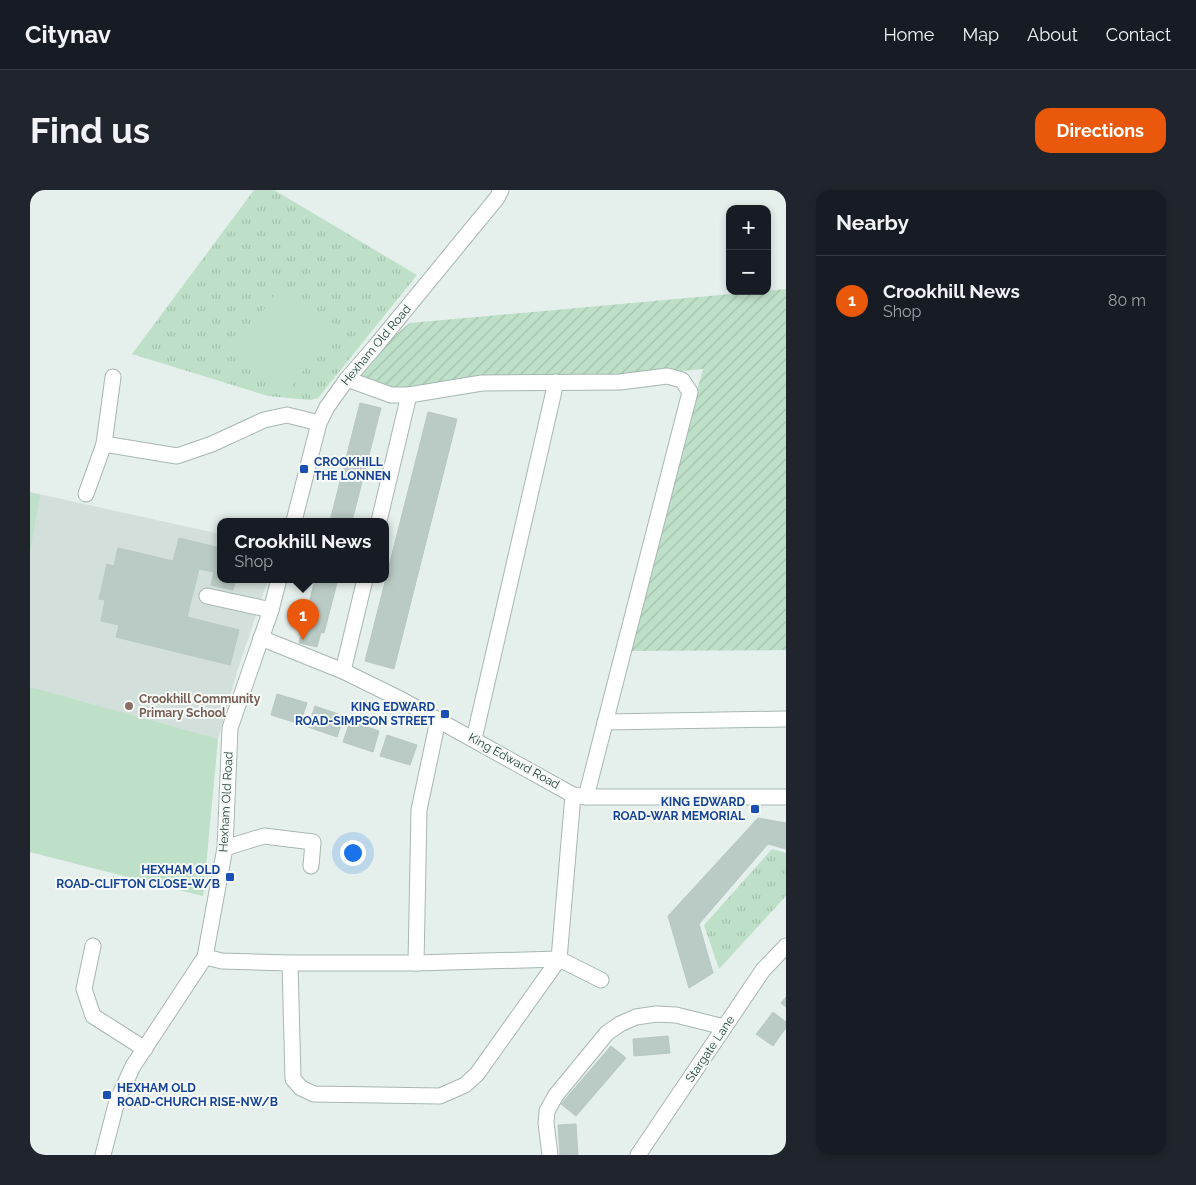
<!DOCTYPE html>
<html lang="en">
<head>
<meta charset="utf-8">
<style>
	body { margin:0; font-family:Raleway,sans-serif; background:#20242c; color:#f1f3f6 }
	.controls { position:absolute; right:15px; top:15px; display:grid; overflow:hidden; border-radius:10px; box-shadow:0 2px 8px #0003 }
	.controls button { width:45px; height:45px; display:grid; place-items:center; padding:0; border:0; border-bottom:1px solid #363941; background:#171b24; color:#f1f3f6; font:25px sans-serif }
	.you { position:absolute; left:322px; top:662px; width:18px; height:18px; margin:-12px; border:4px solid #fff; border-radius:50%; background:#1a73e8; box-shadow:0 0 0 8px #1a73e833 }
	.badge { display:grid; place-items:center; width:32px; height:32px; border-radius:50%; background:#ea580c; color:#fff; font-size:16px; font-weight:700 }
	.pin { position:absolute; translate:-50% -41px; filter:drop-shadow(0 1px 2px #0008) }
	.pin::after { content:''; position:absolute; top:26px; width:18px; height:15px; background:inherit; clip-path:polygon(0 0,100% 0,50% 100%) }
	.popup { position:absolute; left:187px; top:328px; width:172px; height:65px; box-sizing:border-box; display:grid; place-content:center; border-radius:10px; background:#171b24; filter:drop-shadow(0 1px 4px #0005); font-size:16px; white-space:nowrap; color:#9ea1a6 }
	.popup b { font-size:19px; color:#f1f3f6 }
	.popup::after { content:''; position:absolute; left:50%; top:100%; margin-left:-10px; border:10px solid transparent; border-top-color:#171b24 }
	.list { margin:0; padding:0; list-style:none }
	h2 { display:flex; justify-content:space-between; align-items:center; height:65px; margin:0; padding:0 20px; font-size:21px }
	h2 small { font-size:16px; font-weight:400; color:#9ea1a6 }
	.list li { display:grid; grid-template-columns:32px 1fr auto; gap:15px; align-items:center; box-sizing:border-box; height:90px; padding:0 20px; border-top:1px solid #363941 }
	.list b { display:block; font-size:19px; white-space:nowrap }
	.list p { margin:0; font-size:16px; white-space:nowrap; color:#9ea1a6 }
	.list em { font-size:16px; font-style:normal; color:#9ea1a6 }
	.map { position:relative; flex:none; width:756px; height:965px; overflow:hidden; border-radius:15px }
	header { display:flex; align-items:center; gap:30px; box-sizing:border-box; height:70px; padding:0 25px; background:#171b24; border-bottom:1px solid #363941 }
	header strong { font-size:24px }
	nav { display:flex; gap:28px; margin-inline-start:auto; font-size:18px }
	.intro { display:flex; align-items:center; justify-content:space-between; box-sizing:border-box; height:120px; padding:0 30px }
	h1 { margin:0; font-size:35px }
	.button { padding:12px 22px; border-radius:15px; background:#ea580c; color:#fff; font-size:18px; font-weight:700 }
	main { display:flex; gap:30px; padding:0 30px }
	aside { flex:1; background:#171b24; border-radius:15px; box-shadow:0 2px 8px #0003 }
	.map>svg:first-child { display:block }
	.built { fill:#d3dfda }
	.grass { fill:url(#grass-tufts) }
	.park { fill:#bee0c8 }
	.garden { fill:url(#garden-furrows) }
	.building { fill:#bacac4; stroke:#b7c9c2 }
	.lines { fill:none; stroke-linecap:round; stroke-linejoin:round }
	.minor-casing { stroke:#a7b7b2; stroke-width:17 }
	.minor { stroke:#fff; stroke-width:15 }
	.transit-dot { fill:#1a4fb4; stroke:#f6fbf8; stroke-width:2 }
	.education-dot { fill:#8d6e63; stroke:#f6fbf8; stroke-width:2 }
	.labels { text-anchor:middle; stroke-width:4; stroke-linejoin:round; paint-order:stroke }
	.street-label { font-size:12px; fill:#23413a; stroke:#f6fbf8 }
	.transit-label { font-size:12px; font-weight:bold; fill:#164399; stroke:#f6fbf8; text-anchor:end }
	.education-label { font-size:12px; font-weight:bold; fill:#785e54; stroke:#f6fbf8; text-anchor:start }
</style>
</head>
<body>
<header>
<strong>Citynav</strong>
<nav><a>Home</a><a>Map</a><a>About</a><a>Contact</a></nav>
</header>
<div class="intro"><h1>Find us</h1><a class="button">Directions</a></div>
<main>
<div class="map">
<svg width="756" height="965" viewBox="0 0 756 965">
	<defs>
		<pattern id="grass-tufts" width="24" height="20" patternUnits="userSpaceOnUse" patternTransform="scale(1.25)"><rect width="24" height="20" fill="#bee0c8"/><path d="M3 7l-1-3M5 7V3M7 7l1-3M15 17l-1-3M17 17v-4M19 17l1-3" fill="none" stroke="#a3c1ad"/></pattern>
		<pattern id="garden-furrows" width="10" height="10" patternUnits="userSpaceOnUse" patternTransform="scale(1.25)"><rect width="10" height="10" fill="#bee0c8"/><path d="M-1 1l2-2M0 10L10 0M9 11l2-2" fill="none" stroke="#a3c1ad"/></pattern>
	</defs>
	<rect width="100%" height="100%" fill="#e5efeb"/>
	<polygon class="built" points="0,302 190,344 190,389 238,389 207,482 188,549 173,706 0,662"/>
	<g class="grass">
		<polygon points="224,0 244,0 387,85 288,208 280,210 238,206 102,164"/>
		<polygon points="742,659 756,663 756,706 689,779 674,735"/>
	</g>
	<g class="park">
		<polygon points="253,94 306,135 259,200 233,190 223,175 201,164"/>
		<polygon points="0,302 10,305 0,362"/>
		<polygon points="0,497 188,549 173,706 0,662"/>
	</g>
	<polygon class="garden" points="756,99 756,460 598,461 673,179 591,187 377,201 322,188 348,159 380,133"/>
	<g class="building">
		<polygon points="330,213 351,218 322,331 300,331"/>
		<polygon points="398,222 427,229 364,479 335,471"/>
		<polygon points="149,348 190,358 190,389 206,389 203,400 181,395 184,382 169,379 157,427 209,440 200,475 86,447 89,435 71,431 75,410 69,409 77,374 84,376 88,358 143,371"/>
		<polygon points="285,389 308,389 294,443 273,438"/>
		<polygon points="273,438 291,442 287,457 269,453"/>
		<polygon points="247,504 277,513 270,534 241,525"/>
		<polygon points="285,516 314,526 307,547 278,537"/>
		<polygon points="320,531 349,541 343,562 313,552"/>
		<polygon points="357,545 387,555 380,575 350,566"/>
		<polygon points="728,628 756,633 756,659 738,654 669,734 683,783 659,798 638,726"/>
		<polygon points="756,807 756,817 751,813"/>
		<polygon points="743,822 756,832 756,838 750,846 734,834"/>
		<polygon points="734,834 750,846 743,856 726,844"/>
		<polygon points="638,846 640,863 604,866 603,849"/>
		<polygon points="581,856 596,868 546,926 531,914"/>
		<polygon points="546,934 548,965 530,965 528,935"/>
	</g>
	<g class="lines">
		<defs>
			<g id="minor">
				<polyline points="83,187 74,254 147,266 182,254 234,230 257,225 289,233"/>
				<polyline points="317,189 361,205 379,205 452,193 590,192 637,186 652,190 660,202 556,607"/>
				<polyline points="56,304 74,254"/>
				<polyline points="264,331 289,233 297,217 317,189 344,158 467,8 471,0"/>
				<polyline points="349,331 379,205"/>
				<polyline points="177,406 241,420"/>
				<polyline points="231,448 313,481 372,510 543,605 556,607 756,607"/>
				<polyline points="313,481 335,389"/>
				<polyline points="575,532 756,529"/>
				<polyline points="444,549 526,192"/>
				<polyline points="195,658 234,646 283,652 281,676"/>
				<polyline points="63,756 54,799 63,826 115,859"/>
				<polyline points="175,767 192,771 260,773 386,773 529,769 571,790"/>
				<polyline points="260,773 263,889 271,898 284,904 410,906 435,895 447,884 529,769 543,605"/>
				<polyline points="386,773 389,620 408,530"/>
				<polyline points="73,965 87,911 103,876 175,767 195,658 200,538 241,420 249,389"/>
				<polyline points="520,965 516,933 517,921 526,905 577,843 590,834 606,827 626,824 646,825 694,837"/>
				<polyline points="608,965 733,780 756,756"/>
			</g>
		</defs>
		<use href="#minor" class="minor-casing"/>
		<use href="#minor" class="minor"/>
	</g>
	<g class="transit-dot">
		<rect x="269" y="274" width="10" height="10" rx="2.5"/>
		<rect x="410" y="519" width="10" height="10" rx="2.5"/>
		<rect x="720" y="614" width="10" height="10" rx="2.5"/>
		<rect x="195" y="682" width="10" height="10" rx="2.5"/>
		<rect x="72" y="900" width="10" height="10" rx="2.5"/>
	</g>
	<circle class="education-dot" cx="99" cy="516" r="5"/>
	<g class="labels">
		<g class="street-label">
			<text transform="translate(346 155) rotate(-50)" y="4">Hexham Old Road</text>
			<text transform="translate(484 571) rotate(29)" y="4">King Edward Road</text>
			<text transform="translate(196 612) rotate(-87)" y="4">Hexham Old Road</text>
			<text transform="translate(680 859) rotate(-56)" y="4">Stargate Lane</text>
		</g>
		<g class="transit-label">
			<text x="284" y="276" text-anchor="start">CROOKHILL<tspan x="284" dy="14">THE LONNEN</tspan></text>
			<text x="405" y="521">KING EDWARD<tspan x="405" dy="14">ROAD-SIMPSON STREET</tspan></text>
			<text x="715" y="616">KING EDWARD<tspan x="715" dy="14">ROAD-WAR MEMORIAL</tspan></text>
			<text x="190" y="684">HEXHAM OLD<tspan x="190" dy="14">ROAD-CLIFTON CLOSE-W/B</tspan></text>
			<text x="87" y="902" text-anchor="start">HEXHAM OLD<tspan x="87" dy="14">ROAD-CHURCH RISE-NW/B</tspan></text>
		</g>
		<g class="education-label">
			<text x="109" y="513">Crookhill Community<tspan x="109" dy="14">Primary School</tspan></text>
		</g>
	</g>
</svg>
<div class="controls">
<button>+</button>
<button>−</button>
</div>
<div class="you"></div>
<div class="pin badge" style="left:273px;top:450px">1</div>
<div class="popup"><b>Crookhill News</b>Shop</div>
</div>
<aside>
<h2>Nearby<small></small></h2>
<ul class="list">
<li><span class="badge">1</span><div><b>Crookhill News</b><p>Shop</p></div><em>80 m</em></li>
</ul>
</aside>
</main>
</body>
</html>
